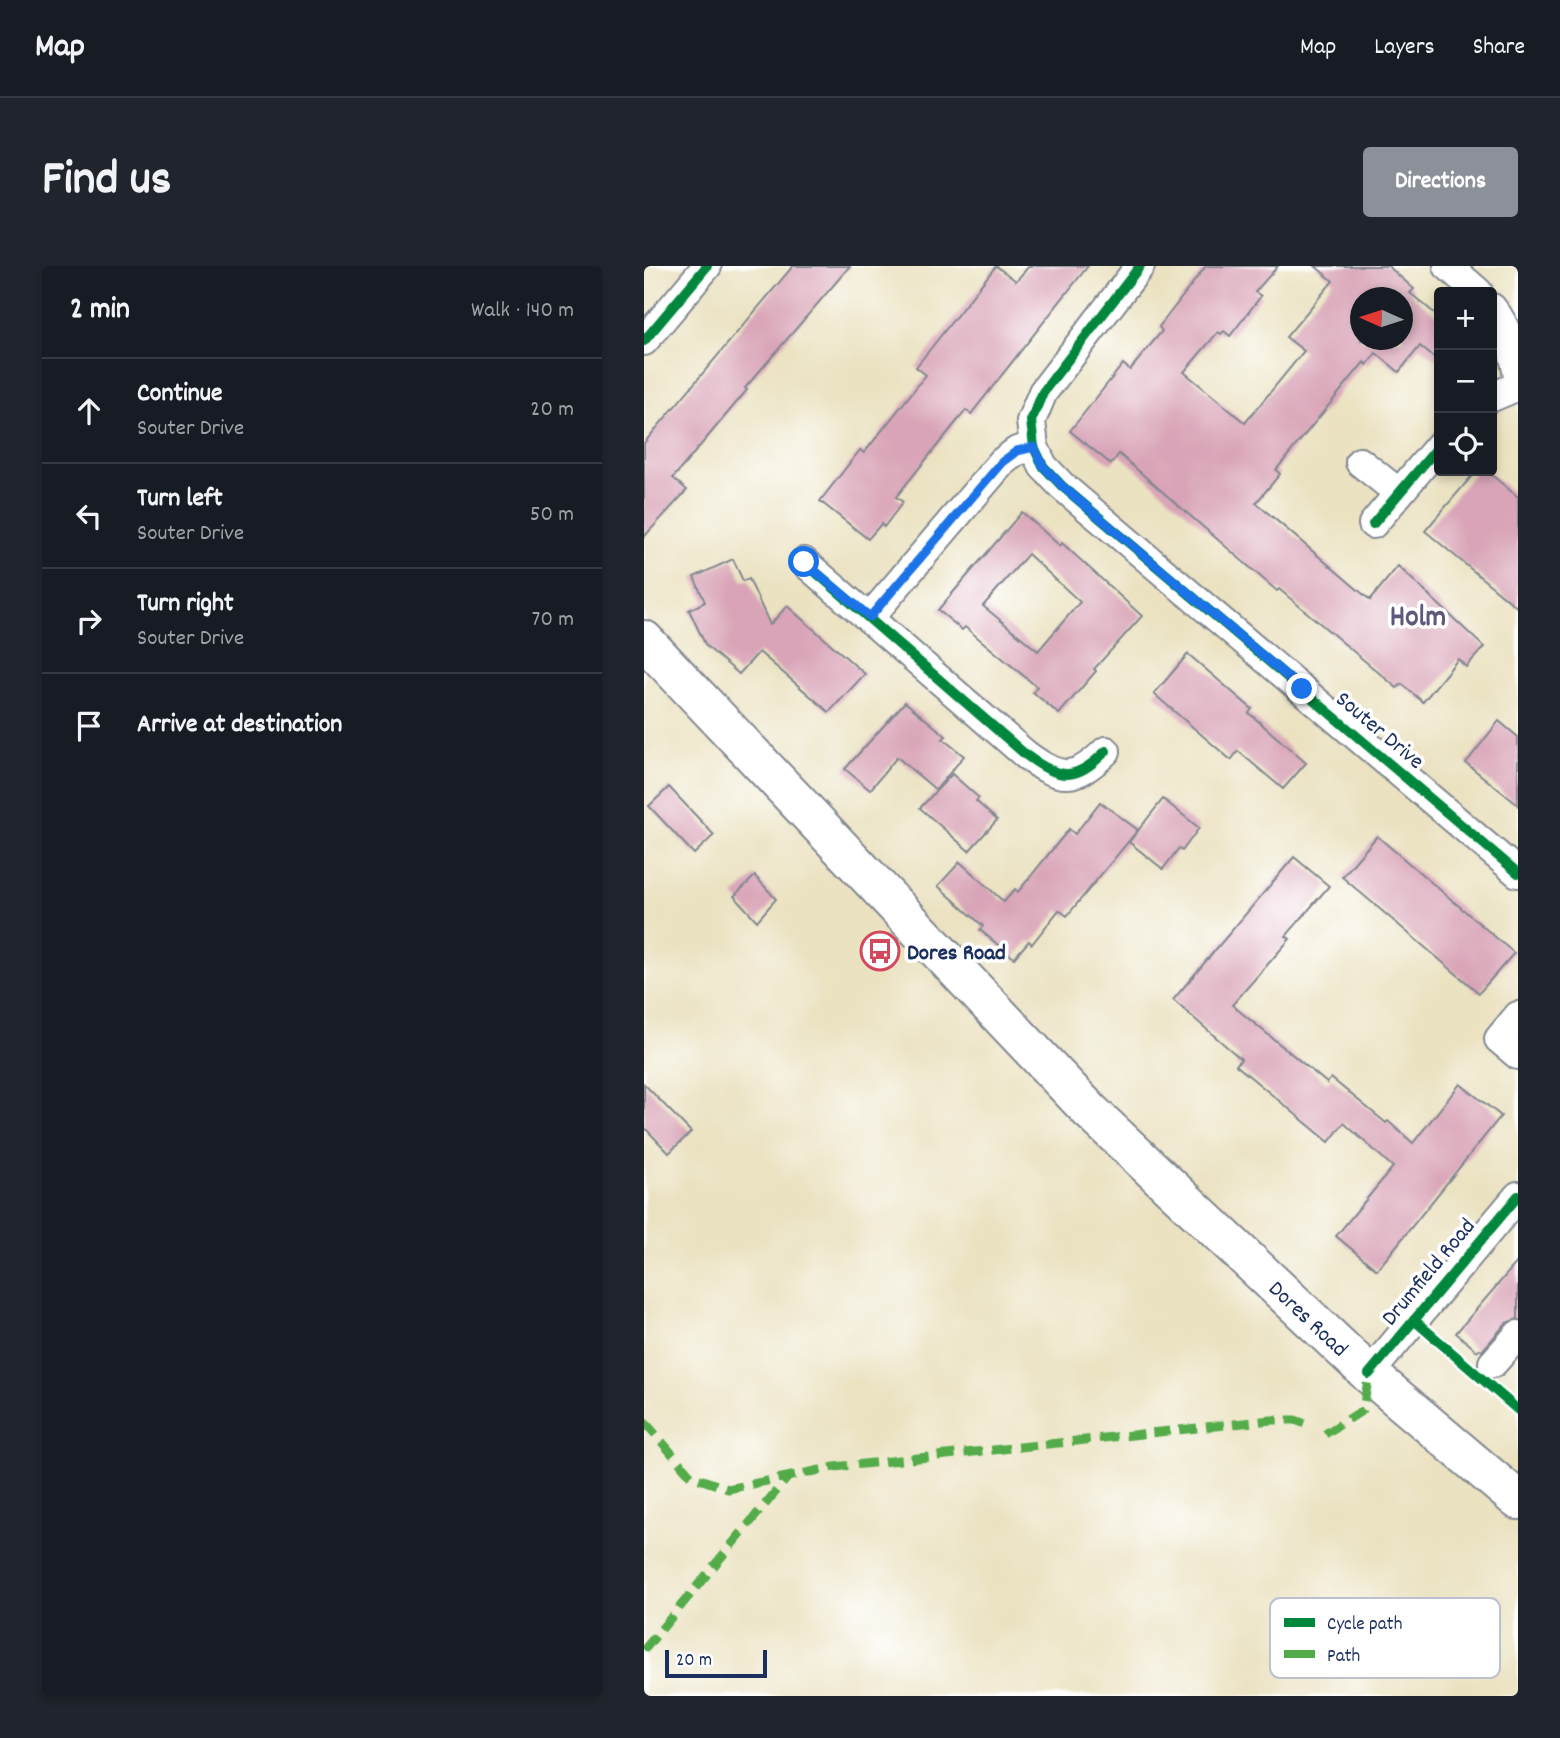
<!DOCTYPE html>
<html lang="en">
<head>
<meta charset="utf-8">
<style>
	body { margin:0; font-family:Dekko,sans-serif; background:#20242c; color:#f1f3f6 }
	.controls { position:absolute; right:21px; top:21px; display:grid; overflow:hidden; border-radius:7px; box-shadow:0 4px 10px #0003 }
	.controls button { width:63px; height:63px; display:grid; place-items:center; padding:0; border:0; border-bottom:2px solid #363941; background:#171b24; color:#f1f3f6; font:35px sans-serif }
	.compass { position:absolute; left:706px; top:21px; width:63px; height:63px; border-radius:50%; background:#171b24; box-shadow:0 4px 10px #0003; rotate:273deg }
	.scale { position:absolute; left:21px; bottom:18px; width:102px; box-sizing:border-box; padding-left:7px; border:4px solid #1b2f5e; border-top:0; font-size:19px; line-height:24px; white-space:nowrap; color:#1b2f5e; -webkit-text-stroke:5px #fff; paint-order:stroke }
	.stop { position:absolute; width:21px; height:21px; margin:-16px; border:5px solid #1a73e8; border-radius:50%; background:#fff }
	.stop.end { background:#1a73e8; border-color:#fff; box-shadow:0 2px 7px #0008 }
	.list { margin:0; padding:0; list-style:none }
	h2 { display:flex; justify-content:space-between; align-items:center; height:91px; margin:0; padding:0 28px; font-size:30px }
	h2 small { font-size:23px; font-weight:400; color:#9ea1a6 }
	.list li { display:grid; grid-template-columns:46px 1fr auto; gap:21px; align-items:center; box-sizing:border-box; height:105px; padding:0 28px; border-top:2px solid #363941 }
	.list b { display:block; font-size:26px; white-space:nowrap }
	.list p { margin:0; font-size:23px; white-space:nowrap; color:#9ea1a6 }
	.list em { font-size:23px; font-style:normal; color:#9ea1a6 }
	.icon { flex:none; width:38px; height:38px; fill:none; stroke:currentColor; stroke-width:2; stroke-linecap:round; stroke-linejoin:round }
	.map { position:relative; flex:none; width:874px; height:1430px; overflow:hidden; border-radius:7px }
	header { display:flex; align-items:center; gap:42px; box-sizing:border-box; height:98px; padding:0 35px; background:#171b24; border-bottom:2px solid #363941 }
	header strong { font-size:33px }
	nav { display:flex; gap:38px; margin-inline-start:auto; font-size:24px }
	.intro { display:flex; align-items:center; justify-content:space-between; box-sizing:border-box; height:168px; padding:0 42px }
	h1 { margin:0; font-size:49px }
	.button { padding:18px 32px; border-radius:7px; background:#8c9099; color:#fff; font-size:24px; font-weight:700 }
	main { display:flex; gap:42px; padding:0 42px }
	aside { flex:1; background:#171b24; border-radius:7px; box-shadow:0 4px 10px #0003 }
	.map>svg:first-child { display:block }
	.building { fill:#d9a4b7; fill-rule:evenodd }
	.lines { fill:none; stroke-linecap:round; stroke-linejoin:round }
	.minor-casing { stroke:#838890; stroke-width:32 }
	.secondary-casing { stroke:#838890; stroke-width:42 }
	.minor { stroke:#fff; stroke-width:28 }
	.secondary { stroke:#fff; stroke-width:38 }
	.quiet { stroke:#52ab49; stroke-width:9; stroke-dasharray:18 9; stroke-linecap:butt }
	.cycleway-casing { stroke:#fff; stroke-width:15 }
	.cycleway { stroke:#00873e; stroke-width:10 }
	.route { stroke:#1a73e8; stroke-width:9 }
	.labels { text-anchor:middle; stroke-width:7; stroke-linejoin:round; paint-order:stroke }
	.street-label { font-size:23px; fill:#1b2f5e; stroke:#fff }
	.poi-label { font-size:23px; font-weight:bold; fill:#1b2f5e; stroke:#fff; text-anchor:start }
	.district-label { font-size:30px; font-weight:bold; fill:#5e587d; stroke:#fff }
	.key { fill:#fff; stroke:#bbc1cf; stroke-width:2 }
	.key-label { font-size:19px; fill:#1b2f5e }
</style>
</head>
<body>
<header>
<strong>Map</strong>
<nav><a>Map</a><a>Layers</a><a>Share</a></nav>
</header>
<div class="intro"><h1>Find us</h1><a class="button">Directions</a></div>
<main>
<aside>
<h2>2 min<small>Walk · 140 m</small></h2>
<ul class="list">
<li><svg class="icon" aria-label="ahead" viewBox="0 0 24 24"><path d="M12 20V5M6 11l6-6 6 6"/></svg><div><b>Continue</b><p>Souter Drive</p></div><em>20 m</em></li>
<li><svg class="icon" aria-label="left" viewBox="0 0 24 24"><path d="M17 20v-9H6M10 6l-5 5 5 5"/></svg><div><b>Turn left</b><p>Souter Drive</p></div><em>50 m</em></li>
<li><svg class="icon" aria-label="right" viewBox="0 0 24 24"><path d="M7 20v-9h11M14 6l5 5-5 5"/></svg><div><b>Turn right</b><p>Souter Drive</p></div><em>70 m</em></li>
<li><svg class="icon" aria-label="arrive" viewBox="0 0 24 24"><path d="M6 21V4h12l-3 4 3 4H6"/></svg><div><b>Arrive at destination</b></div></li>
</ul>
</aside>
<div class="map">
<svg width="874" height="1430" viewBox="0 0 874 1430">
	<rect width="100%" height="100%" fill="#fff"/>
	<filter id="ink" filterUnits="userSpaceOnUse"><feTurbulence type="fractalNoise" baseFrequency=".0143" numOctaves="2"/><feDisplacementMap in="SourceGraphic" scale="14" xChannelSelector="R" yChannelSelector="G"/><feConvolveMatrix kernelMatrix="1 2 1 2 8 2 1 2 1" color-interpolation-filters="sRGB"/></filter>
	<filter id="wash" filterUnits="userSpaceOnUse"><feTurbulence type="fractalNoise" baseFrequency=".00686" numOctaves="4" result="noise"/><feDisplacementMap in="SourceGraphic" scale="28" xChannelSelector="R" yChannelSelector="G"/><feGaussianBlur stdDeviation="1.57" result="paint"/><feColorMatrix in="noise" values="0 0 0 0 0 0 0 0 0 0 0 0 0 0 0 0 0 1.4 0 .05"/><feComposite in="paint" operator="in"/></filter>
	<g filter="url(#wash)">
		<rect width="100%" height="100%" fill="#ebe2c1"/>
		<g id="blocks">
			<g class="building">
				<polygon points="149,0 206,0 101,122 103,124 29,212 43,224 0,271 0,177"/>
				<polygon points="352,0 372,15 385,0 444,0 327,148 322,144 284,191 252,231 259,236 240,261 237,258 224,273 176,235 216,184 220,187 282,109 272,101"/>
				<path d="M562,0H634L611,26L617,30L586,70L580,65L577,68L574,66L540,106L601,157L660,85L642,71L689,15L671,0H744L770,23L766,27L795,51V96L776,80L755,106L732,87L723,99L720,96L632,204L636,208L612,237L726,334L754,300L840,381L822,401L814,393L779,436L758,418L753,422L635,323L633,325L475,188L467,198L426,165L479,98L486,104L518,65L515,61ZM717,32H759V74H717Z"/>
				<polygon points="832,205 843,205 874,231 874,342 781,265"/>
				<path d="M378,246L416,280L418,277L498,350L450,403L452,405L415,448L389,426L393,421L321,361L318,364L294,344ZM384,288L436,336L394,385L339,340Z"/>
				<polygon points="89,293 99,315 105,313 126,359 143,340 221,408 185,446 115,386 95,408 62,380 45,344 61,336 50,311"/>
				<polygon points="544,388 608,443 605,447 662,497 639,523 594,485 587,494 510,428"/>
				<polygon points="261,436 302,470 299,473 320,490 292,524 253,491 226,524 201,503"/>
				<polygon points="855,455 874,471 874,539 822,497"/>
				<polygon points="308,508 335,532 332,535 353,554 325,585 276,542"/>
				<polygon points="25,521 70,569 50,588 5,540"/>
				<polygon points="519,533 555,562 538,585 535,582 519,603 485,576"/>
				<polygon points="456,536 494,564 423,650 415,644 388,678 385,675 370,692 336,664 339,660 294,620 316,596 360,636 371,623 374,626 425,563 431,568"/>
				<polygon points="733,570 870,687 835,727 698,611"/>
				<polygon points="650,591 685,620 642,670 646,673 588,739 683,817 687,812 742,857 744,855 769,877 816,818 857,850 733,1004 692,970 749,901 700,857 685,876 592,799 597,793 529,734"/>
				<polygon points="111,610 132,633 113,655 90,630"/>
				<polygon points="0,818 47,866 25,887 0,861"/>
				<polygon points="874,995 874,1053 862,1057 838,1085 835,1083 833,1085 812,1067"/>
			</g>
		</g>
	</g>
	<g filter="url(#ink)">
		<use href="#blocks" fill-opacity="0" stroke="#838890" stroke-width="2"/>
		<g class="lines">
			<defs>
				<g id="minor">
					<polyline points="496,0 399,126 387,155 390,181 399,200 418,220 874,607"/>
					<polyline points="804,0 834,26"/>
					<path d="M848,42C864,61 869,85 874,109"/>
					<polyline points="0,75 63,0"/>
					<polyline points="848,131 874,120"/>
					<polyline points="716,196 755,227"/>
					<polyline points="729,258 795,180"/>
					<path d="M160,296L382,489C416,514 431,516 462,485"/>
					<polyline points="226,351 358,196 373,185 390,181"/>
					<polyline points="874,750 855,773 874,789"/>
					<polyline points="849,1097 874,1069"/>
					<polyline points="725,1108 874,930"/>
				</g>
				<g id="secondary">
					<path id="s1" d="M0,374L446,845L725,1108L874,1234"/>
				</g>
			</defs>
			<use href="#minor" class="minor-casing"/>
			<use href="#secondary" class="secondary-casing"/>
			<use href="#minor" class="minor"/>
			<use href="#secondary" class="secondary"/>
			<g class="quiet">
				<polyline points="0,1155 47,1210 84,1223 191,1201 627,1154 651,1154 667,1160"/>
				<polyline points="681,1168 719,1144 725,1108"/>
				<polyline points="0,1384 144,1211"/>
			</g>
			<defs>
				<g id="cycleway">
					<polyline points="496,0 399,126 387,155 390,181 399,200 418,220 874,607"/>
					<polyline points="0,75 63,0"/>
					<polyline points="729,258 795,180"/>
					<path d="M160,296L382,489C416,514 431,516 462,485"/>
					<polyline points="770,1054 874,1144"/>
					<polyline points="725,1108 874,930"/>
				</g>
			</defs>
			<use href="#cycleway" class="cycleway-casing"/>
			<use href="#cycleway" class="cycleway"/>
		</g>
	</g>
	<g class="lines" filter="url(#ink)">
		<polyline class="route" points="160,296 226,351 358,196 373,185 390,181 399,200 418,220 658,423"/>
	</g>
	<defs>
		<symbol id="bus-ring" viewBox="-11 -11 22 22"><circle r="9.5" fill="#fff" stroke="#d1495b" stroke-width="1.5"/><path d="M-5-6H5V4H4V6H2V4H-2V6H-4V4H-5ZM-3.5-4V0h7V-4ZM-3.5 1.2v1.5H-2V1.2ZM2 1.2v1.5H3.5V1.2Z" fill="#d1495b"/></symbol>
	</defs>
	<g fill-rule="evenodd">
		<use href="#bus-ring" x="214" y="663" width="44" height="44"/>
	</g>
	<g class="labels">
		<g class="street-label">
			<text transform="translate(737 463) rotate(40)" y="8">Souter Drive</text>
			<text transform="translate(783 1005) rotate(-50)" y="8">Drumfield Road</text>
			<text dy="8" stroke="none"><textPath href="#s1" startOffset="950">Dores Road</textPath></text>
		</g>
		<g class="poi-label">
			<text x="263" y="693">Dores Road</text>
		</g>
		<g class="district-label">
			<text x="774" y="359">Holm</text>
		</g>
	</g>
	<rect x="626" y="1332" width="230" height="80" rx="10" class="key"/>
	<rect x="640" y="1352" width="31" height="9" fill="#00873e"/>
	<rect x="640" y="1384" width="31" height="8" fill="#52ab49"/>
	<g class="key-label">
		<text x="683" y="1363">Cycle path</text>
		<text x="683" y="1395">Path</text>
	</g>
</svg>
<div class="controls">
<button>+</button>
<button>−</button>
<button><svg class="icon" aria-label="locate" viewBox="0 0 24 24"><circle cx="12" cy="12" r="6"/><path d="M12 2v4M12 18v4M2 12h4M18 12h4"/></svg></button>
</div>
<svg class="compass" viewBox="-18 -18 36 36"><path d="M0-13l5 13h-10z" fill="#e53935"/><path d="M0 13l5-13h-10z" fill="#9ea1a6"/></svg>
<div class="scale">20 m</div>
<div class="stop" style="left:160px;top:296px"></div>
<div class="stop end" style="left:658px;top:423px"></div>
</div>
</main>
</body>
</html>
